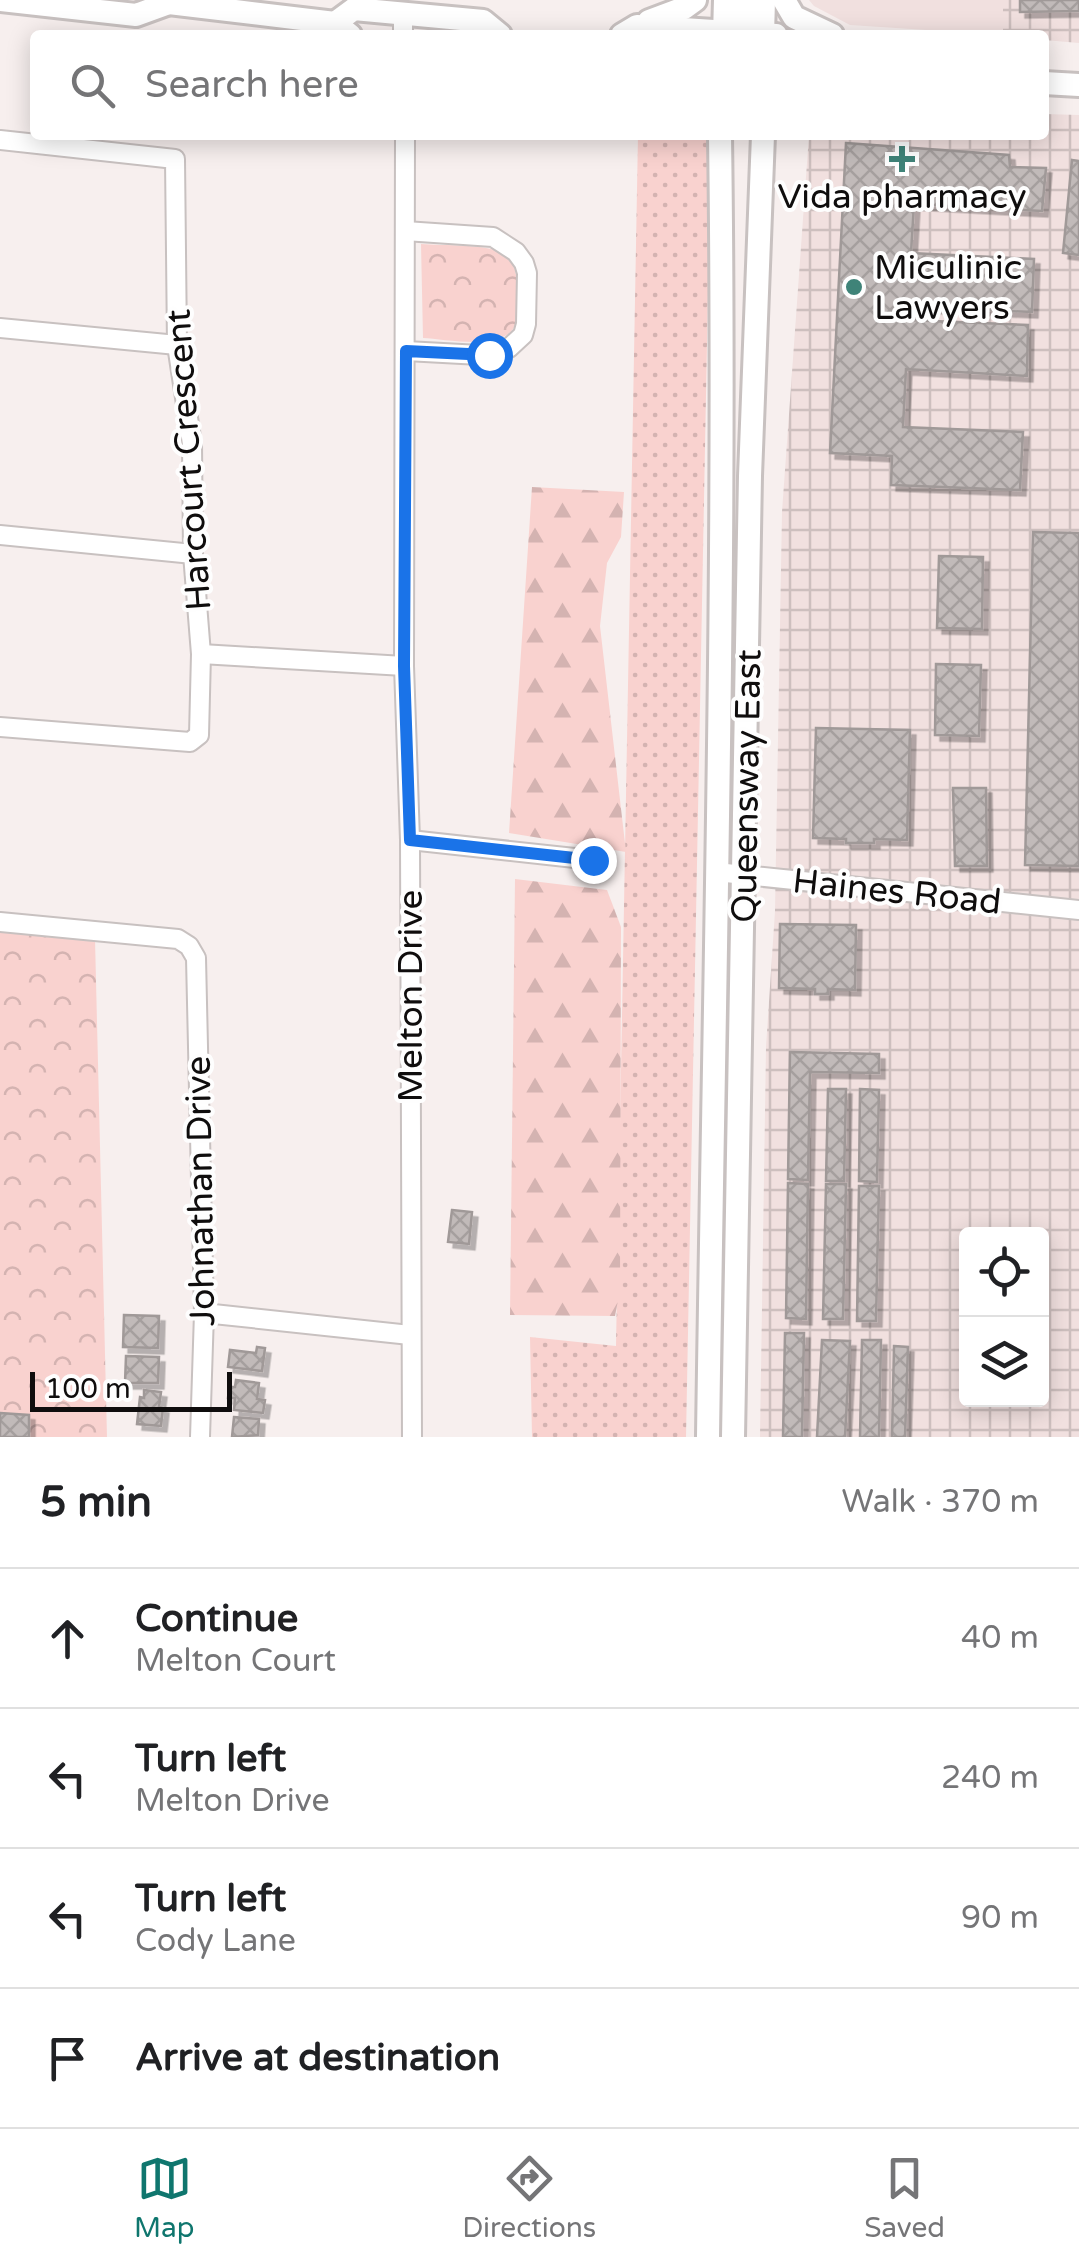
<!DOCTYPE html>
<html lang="en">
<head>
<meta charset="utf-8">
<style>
	body { margin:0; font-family:"Varela Round",sans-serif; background:#f2f2f2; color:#202124 }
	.controls { position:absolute; right:30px; bottom:30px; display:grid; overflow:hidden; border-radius:10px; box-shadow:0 5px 25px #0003 }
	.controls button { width:90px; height:90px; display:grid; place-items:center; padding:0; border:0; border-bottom:2px solid #e0e0e0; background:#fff; color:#202124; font:50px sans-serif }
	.scale { position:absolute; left:30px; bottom:25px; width:202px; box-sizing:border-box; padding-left:10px; border:5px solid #0f0d0d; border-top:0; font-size:28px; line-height:35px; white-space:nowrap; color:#0f0d0d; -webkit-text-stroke:8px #fefefe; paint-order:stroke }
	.stop { position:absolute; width:30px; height:30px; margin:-22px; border:8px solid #1a73e8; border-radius:50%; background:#fff }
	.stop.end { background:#1a73e8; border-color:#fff; box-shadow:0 2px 10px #0008 }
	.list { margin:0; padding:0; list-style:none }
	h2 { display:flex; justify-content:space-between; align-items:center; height:130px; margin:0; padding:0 40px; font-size:42px }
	h2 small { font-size:32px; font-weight:400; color:#757577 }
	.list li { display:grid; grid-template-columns:65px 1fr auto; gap:30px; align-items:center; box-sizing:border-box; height:140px; padding:0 40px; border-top:2px solid #e0e0e0 }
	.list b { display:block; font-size:38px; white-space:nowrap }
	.list p { margin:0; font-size:32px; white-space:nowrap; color:#757577 }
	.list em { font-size:32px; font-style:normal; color:#757577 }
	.icon { flex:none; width:55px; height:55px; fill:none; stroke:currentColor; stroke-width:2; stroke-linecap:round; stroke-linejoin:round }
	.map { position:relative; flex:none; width:1079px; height:1437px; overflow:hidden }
	.search { position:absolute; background:#fff; box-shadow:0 5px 25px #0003; left:30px; right:30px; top:30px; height:110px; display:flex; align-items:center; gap:25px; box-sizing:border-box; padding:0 35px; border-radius:10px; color:#757577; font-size:38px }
	.sheet { height:690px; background:#fff }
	nav { display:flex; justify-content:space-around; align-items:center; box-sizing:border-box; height:140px; border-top:2px solid #e0e0e0; background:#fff; font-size:28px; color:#757577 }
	nav a { display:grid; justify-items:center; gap:5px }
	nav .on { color:#0f766e }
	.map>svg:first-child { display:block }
	.built { fill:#f1e0df }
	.industrial { fill:url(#industrial-grid); fill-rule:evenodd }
	.grass { fill:url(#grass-dots) }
	.forest { fill:url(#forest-firs) }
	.park { fill:url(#park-crowns) }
	.building { fill:url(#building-cross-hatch); stroke:#a09998; stroke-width:2.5; filter:url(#shadow) }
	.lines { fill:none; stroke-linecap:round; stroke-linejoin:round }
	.minor-casing { stroke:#c8c1c0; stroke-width:22 }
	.major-casing { stroke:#c8c1c0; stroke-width:28 }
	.minor { stroke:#fff; stroke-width:18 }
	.major { stroke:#fff; stroke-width:22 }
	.route { stroke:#1a73e8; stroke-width:12 }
	.poi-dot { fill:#3f8378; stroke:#fefefe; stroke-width:4 }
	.labels { text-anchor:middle; stroke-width:8; stroke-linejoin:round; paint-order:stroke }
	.poi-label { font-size:35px; fill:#0f0d0d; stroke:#fefefe }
	.street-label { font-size:35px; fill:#0f0d0d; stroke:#fefefe }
</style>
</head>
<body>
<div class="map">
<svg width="1079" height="1437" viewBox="0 0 1079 1437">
	<defs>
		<pattern id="industrial-grid" width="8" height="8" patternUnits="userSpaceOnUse" patternTransform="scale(2.5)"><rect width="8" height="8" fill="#f1e0df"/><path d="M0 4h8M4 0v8" fill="none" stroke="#cdbfbe"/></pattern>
		<pattern id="grass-dots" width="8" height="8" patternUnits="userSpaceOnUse" patternTransform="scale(2.5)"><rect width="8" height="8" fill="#f9d2cf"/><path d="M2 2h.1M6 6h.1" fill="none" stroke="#d4b3b1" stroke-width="1.8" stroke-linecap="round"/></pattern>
		<pattern id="forest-firs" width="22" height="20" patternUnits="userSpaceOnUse" patternTransform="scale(2.5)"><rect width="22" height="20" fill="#f9d2cf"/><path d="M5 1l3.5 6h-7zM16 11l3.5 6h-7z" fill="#d4b3b1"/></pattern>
		<pattern id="park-crowns" width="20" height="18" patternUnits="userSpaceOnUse" patternTransform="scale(2.5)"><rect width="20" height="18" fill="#f9d2cf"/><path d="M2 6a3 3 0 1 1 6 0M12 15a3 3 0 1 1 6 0" fill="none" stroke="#d4b3b1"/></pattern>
		<pattern id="building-cross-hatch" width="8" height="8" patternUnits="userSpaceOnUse" patternTransform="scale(2.5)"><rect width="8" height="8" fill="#c1bab9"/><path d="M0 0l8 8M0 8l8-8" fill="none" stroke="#a59f9e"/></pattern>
		<filter id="shadow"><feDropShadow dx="5.5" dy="5.5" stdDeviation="0" flood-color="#0004"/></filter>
	</defs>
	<rect width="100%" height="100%" fill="#f7efee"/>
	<polygon class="built" points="809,0 1003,0 1003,35 850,25 814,6"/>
	<g class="industrial">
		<polygon points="1003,0 1079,0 1079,43 1044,40 1044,35 1003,35"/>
		<path d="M1044,114L1079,115V1437H760L766,1047L775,911L782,512L809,135H1044ZM966,1234H1042V1400H966Z"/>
	</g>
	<polygon class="grass" points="638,135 711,135 686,1437 532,1437 530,1337 616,1346"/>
	<g class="forest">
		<polygon points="532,487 624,492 621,537 607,563 600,626 626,852 509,833"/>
		<polygon points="515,879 607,890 621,927 620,1290 615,1316 510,1315"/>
	</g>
	<g class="park">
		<path d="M421,244C441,246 490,243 506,255C515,263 518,279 517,291C517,301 519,313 516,322C509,353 446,339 423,338Z"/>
		<polygon points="0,932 95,939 107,1437 0,1437"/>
	</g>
	<g class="building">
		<polygon points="1020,0 1079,0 1079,11 1020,12"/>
		<polygon points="846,143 1009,155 1010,167 1046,168 1042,211 914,204 911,253 1034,259 1032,312 916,307 909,320 1028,325 1027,376 906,369 903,427 1023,432 1020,490 891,485 892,456 830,453"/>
		<polygon points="1072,160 1079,161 1079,255 1063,253"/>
		<polygon points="1033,532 1079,533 1079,866 1025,865"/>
		<polygon points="939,556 983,557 982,629 937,628"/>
		<polygon points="936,664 981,665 979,736 935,735"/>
		<polygon points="816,728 910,730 907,840 874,839 874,843 846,843 846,839 813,838"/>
		<polygon points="953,788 986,788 987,866 955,866"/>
		<polygon points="780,924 856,925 855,990 828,989 828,994 815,994 815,989 779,988"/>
		<polygon points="790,1052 879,1054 879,1073 810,1072 808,1180 788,1179"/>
		<polygon points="828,1089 846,1089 844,1181 826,1181"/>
		<polygon points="860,1089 879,1090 877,1182 859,1181"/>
		<polygon points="788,1183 808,1184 806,1319 786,1318"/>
		<polygon points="826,1184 846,1184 843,1319 823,1319"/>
		<polygon points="859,1186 879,1186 876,1321 857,1321"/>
		<polygon points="452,1210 472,1212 469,1244 448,1242"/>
		<polygon points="124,1315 159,1316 158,1348 123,1347"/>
		<polygon points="785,1333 804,1333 802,1437 783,1437"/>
		<polygon points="822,1340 850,1341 845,1437 817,1437"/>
		<polygon points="862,1340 881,1340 879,1437 860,1437"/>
		<polygon points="894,1346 908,1347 905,1437 892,1437"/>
		<polygon points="257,1347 265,1348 262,1371 228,1367 230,1350 256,1353"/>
		<polygon points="126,1356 159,1357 158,1383 125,1383"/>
		<polygon points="236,1380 259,1383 257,1399 265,1400 263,1413 234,1410 235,1398 228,1398 229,1387 235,1387"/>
		<polygon points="144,1390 161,1392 159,1407 163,1408 161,1426 137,1424 140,1397 144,1398"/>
		<polygon points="0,1413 29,1415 29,1437 0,1437"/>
		<polygon points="234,1417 259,1419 258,1435 232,1437"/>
	</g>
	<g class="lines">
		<defs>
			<g id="minor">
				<polyline points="403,13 403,35"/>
				<polyline points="405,135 404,666 410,840 412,1437"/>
				<polyline points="0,140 175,159 177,345 192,444 193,554 201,654 199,735 190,742 0,727"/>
				<polyline points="405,231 493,237 516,252 524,263 527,273 526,324 523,335 509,348 480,355 406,351"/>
				<polyline points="0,328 177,345"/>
				<polyline points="0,535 193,554"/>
				<polyline points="201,654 404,666"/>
				<polyline points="410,840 593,860"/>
				<polyline points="716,872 1079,910"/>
				<polyline points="0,922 178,939 189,946 196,958 204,1313 200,1437"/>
				<polyline points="204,1313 410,1335"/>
			</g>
			<g id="major">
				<polyline points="0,0 136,15 169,3"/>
				<polyline points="162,0 169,3 335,23 350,35"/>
				<polyline points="743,0 744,35"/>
				<polyline points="784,0 794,17 832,35"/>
				<polyline points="649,21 684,8 695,0"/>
				<polyline points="335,23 354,9 483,21 500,35"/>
				<polyline points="622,35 637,26 776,35"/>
				<polyline points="724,35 725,0"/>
				<polyline points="763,35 764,0"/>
				<polyline points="1044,83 1079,85"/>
				<path d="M708,1437C714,1003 726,569 720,135"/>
				<polyline points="733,1437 750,476 763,135"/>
			</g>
		</defs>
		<use href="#minor" class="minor-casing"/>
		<use href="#major" class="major-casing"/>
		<use href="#minor" class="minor"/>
		<use href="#major" class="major"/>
	</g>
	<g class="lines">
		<polyline class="route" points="489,355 406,351 404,666 410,840 593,860"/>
	</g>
	<g class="poi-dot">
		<path d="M897 144h10v10h10v10h-10v10h-10v-10h-10v-10h10z"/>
		<circle cx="854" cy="287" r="10"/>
	</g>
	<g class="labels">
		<g class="poi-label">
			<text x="902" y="208">Vida pharmacy</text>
			<text x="874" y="279" text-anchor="start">Miculinic<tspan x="874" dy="40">Lawyers</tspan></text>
		</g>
		<g class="street-label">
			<text transform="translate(188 460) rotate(-94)" y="12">Harcourt Crescent</text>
			<text transform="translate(746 786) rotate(-89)" y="12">Queensway East</text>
			<text transform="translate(897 891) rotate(6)" y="12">Haines Road</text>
			<text transform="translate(410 996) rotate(-90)" y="12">Melton Drive</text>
			<text transform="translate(200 1191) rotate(-91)" y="12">Johnathan Drive</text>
		</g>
	</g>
</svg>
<div class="controls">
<button><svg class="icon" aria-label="locate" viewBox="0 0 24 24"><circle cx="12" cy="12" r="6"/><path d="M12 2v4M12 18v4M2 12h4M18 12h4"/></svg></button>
<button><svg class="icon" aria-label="layers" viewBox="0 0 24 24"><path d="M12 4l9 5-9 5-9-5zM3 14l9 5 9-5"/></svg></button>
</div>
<div class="scale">100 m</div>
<div class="stop" style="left:489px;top:355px"></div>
<div class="stop end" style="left:593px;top:860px"></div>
<div class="search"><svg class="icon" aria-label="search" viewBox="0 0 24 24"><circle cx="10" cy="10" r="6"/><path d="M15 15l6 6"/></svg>Search here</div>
</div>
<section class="sheet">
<h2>5 min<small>Walk · 370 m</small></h2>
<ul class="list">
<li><svg class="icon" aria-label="ahead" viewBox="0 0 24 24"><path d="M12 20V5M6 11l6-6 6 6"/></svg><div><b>Continue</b><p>Melton Court</p></div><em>40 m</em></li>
<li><svg class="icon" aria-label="left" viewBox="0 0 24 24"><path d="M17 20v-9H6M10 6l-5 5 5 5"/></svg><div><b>Turn left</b><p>Melton Drive</p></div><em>240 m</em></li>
<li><svg class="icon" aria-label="left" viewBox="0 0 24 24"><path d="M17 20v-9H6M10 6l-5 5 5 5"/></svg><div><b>Turn left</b><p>Cody Lane</p></div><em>90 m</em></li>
<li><svg class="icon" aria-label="arrive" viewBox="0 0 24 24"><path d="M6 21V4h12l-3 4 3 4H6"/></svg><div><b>Arrive at destination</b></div></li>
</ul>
</section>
<nav>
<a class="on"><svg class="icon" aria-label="map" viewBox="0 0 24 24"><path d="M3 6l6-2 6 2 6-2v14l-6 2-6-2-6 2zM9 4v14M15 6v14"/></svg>Map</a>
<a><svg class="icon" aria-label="directions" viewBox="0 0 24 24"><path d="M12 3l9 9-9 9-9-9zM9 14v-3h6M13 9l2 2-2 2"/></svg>Directions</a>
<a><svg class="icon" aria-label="saved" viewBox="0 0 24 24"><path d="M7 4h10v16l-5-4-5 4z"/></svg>Saved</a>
</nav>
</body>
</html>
